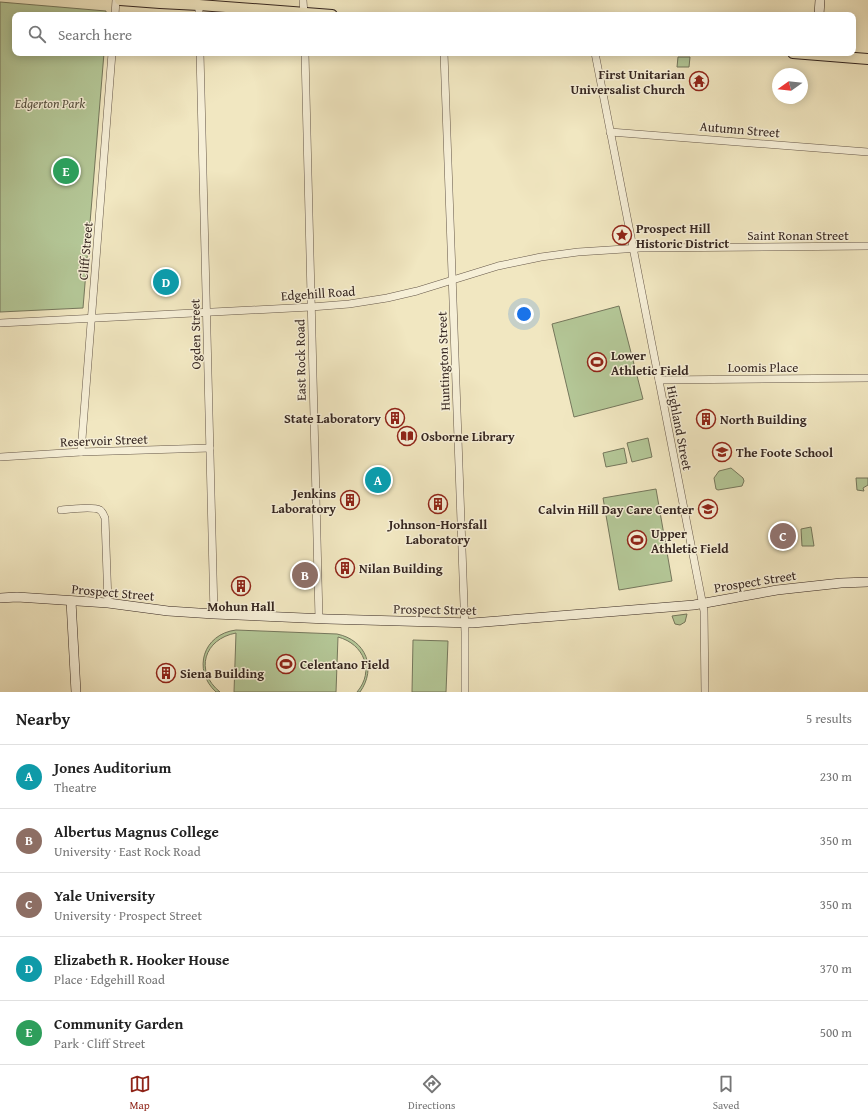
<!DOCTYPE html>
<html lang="en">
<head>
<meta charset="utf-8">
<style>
	body { margin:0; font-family:"Gentium Book Plus",serif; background:#f2f2f2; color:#222 }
	.compass { position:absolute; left:772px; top:68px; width:36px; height:36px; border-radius:50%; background:#fff; box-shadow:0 2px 10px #0003; rotate:255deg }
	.you { position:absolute; left:524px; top:314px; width:14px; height:14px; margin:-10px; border:3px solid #fff; border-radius:50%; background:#1a73e8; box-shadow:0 0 0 6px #1a73e833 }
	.badge { display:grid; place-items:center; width:26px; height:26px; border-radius:50%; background:#8f2418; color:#fff; font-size:13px; font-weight:700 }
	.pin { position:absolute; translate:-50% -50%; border:2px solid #fff; box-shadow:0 1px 4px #0006 }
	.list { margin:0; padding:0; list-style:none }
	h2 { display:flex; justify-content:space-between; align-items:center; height:52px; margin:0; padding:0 16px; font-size:17px }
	h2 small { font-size:13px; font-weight:400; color:#767676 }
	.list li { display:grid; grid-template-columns:26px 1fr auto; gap:12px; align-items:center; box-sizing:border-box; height:64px; padding:0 16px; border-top:1px solid #e0e0e0 }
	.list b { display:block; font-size:15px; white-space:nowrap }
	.list p { margin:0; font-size:13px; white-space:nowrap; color:#767676 }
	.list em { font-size:13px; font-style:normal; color:#767676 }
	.icon { flex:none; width:22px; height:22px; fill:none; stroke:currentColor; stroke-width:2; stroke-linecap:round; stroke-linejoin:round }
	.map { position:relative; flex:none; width:868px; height:692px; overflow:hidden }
	.search { position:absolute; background:#fff; box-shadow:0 2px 10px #0003; left:12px; right:12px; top:12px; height:44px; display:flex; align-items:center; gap:10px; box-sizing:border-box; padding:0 14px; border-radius:8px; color:#767676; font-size:15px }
	.sheet { height:372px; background:#fff }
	nav { display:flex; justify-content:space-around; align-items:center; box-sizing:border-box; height:56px; border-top:1px solid #e0e0e0; background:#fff; font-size:11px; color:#767676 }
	nav a { display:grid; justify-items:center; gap:2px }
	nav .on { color:#8f2418 }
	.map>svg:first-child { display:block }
	.green { fill:#b4c797; stroke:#75775c }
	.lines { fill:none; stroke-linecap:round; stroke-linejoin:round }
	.street-casing { stroke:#655749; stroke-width:8 }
	.secondary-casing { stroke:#362721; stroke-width:10 }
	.primary-casing { stroke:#362721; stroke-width:12 }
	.street { stroke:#f6efd7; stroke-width:7 }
	.secondary { stroke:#f6efd7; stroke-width:9 }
	.primary { stroke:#f1e7c1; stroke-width:10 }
	.labels { text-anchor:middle; stroke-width:3; stroke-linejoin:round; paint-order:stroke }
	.poi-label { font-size:13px; font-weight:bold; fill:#362721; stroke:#f6efd7; text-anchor:start }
	.park-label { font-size:13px; font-style:italic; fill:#564f3e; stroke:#f6efd7 }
	.street-label { font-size:13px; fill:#362721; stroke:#f6efd7 }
</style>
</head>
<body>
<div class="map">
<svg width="868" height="692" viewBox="0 0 868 692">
	<rect width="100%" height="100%" fill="#f1e7c1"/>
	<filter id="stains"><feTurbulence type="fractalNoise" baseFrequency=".005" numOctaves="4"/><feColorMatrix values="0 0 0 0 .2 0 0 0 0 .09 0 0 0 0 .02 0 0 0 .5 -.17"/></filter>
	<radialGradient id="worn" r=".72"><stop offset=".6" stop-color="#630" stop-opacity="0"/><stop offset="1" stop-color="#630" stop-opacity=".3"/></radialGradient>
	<g class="green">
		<polygon points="0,2 106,11 106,15 15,15 15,53 104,53 83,308 0,312"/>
		<polygon points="678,57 690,57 689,67 677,67"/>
		<polygon points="619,306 643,399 574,417 552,324"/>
		<polygon points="648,438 652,457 632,462 627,443"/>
		<polygon points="624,448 627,463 606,467 603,453"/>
		<polygon points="731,468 743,478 744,481 742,486 718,490 716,489 714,478 719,471"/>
		<polygon points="856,478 868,478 868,485 863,488 864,491 857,490"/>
		<polygon points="656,489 672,581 619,590 603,498"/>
		<polygon points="811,527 814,546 802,546 801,529"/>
		<polygon points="687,614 685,622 680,625 675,624 672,616"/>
		<path d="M236,630L337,634C366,640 377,668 360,692H357C375,671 364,644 338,637L336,692H234L236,633C204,639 194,671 220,692H216C192,670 203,634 236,630Z"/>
		<polygon points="413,640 448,641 446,692 412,692"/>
	</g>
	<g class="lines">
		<defs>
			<g id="street">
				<polyline points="303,0 304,15"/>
				<polyline points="199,5 199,15"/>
				<polyline points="115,15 116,0"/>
				<polyline points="200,53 214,614"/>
				<polyline points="305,53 319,619"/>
				<polyline points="444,53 465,632 465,692"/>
				<polyline points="595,53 704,611 705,692"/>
				<polyline points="610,132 868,152"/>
				<polyline points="0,323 311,307 349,304 387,298 417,291 498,266 541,257 578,252 640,248 868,246"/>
				<polyline points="659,380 868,378"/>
				<polyline points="81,452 112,53"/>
				<polyline points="0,457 81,452 210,448"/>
				<path d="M61,510C70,509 93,506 100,510C103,512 104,516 105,518L108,603"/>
			</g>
			<g id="secondary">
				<polyline points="819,15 820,0"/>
				<polyline points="0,598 17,597 108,603 168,611 214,614 327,619 472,623 694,605 777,590 841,583 868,582"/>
				<polyline points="71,601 76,692"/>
			</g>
			<g id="primary">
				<polyline points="120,0 160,3 199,5 332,15"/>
				<polyline points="793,53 868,59"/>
			</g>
		</defs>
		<use href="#street" class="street-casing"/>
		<use href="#secondary" class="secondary-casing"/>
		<use href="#primary" class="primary-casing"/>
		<use href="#street" class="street"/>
		<use href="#secondary" class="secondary"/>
		<use href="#primary" class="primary"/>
	</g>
	<defs>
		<symbol id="temple-ring" viewBox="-11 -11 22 22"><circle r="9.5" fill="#f6efd7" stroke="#8f2418" stroke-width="1.5"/><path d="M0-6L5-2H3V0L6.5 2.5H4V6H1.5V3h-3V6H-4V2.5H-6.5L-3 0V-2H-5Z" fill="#8f2418"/></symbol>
		<symbol id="sight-ring" viewBox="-11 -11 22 22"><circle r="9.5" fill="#f6efd7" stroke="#8f2418" stroke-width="1.5"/><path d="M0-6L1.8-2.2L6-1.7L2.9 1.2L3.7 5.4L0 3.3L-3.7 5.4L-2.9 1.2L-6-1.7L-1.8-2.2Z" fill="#8f2418"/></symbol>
		<symbol id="stadium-ring" viewBox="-11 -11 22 22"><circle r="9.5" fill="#f6efd7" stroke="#8f2418" stroke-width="1.5"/><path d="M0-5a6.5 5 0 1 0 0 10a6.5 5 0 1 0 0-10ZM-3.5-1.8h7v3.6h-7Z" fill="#8f2418"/></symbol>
		<symbol id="building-ring" viewBox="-11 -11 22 22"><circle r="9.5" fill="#f6efd7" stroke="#8f2418" stroke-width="1.5"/><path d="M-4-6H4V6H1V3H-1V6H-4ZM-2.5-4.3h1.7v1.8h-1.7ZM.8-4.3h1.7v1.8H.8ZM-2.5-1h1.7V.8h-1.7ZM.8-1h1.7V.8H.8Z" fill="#8f2418"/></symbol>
		<symbol id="library-ring" viewBox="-11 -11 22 22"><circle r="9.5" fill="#f6efd7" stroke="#8f2418" stroke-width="1.5"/><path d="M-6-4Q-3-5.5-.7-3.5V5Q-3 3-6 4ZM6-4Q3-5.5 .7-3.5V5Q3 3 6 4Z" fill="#8f2418"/></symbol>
		<symbol id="school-ring" viewBox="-11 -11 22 22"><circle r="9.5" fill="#f6efd7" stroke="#8f2418" stroke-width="1.5"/><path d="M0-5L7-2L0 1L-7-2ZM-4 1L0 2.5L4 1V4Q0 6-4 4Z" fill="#8f2418"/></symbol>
	</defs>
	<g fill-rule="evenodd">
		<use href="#temple-ring" x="688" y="70" width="22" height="22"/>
		<use href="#sight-ring" x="611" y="224" width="22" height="22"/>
		<use href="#stadium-ring" x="586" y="351" width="22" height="22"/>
		<use href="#building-ring" x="384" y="407" width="22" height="22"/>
		<use href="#building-ring" x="695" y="408" width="22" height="22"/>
		<use href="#library-ring" x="396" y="425" width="22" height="22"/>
		<use href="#school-ring" x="711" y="441" width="22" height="22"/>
		<use href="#building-ring" x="339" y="489" width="22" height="22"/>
		<use href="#building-ring" x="427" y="493" width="22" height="22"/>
		<use href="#school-ring" x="697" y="498" width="22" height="22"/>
		<use href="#stadium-ring" x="626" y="529" width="22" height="22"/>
		<use href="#building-ring" x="334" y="557" width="22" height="22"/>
		<use href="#building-ring" x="230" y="575" width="22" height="22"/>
		<use href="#stadium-ring" x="275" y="653" width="22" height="22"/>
		<use href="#building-ring" x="155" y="662" width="22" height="22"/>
	</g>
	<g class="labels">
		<g class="poi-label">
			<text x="685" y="79" text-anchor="end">First Unitarian<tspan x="685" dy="15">Universalist Church</tspan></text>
			<text x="636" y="233">Prospect Hill<tspan x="636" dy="15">Historic District</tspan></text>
			<text x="611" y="360">Lower<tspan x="611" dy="15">Athletic Field</tspan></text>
			<text x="381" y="423" text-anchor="end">State Laboratory</text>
			<text x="720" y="424">North Building</text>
			<text x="421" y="441">Osborne Library</text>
			<text x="736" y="457">The Foote School</text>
			<text x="336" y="498" text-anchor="end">Jenkins<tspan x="336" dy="15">Laboratory</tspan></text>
			<text x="694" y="514" text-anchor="end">Calvin Hill Day Care Center</text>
			<text x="438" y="529" text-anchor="middle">Johnson-Horsfall<tspan x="438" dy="15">Laboratory</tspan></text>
			<text x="651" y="538">Upper<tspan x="651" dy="15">Athletic Field</tspan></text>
			<text x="359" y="573">Nilan Building</text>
			<text x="241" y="611" text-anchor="middle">Mohun Hall</text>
			<text x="300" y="669">Celentano Field</text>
			<text x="180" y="678">Siena Building</text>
		</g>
		<g class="park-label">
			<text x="50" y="108">Edgerton Park</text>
		</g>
		<g class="street-label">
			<text transform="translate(740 129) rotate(5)" y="5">Autumn Street</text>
			<text x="798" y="240">Saint Ronan Street</text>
			<text transform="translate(85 251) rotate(-85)" y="5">Cliff Street</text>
			<text transform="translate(318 293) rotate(-4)" y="5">Edgehill Road</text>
			<text transform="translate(195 334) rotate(-91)" y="5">Ogden Street</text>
			<text transform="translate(300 360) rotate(-91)" y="5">East Rock Road</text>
			<text transform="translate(443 361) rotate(-92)" y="5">Huntington Street</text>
			<text x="763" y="372">Loomis Place</text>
			<text transform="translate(680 428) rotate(79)" y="5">Highland Street</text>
			<text transform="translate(104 440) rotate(-2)" y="5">Reservoir Street</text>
			<text transform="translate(755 581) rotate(-9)" y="5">Prospect Street</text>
			<text transform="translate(113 592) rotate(5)" y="5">Prospect Street</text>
			<text transform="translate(435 609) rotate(1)" y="5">Prospect Street</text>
		</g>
	</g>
	<rect width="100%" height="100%" filter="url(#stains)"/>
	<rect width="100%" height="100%" fill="url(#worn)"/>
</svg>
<svg class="compass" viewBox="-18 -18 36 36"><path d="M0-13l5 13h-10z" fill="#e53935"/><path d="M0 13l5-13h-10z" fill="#767676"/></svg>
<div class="you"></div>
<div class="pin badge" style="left:378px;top:480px;background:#0f9aa8">A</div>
<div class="pin badge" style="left:305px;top:575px;background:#8d6e63">B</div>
<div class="pin badge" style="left:783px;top:536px;background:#8d6e63">C</div>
<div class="pin badge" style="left:166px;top:282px;background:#0f9aa8">D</div>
<div class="pin badge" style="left:66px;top:171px;background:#2e9e5b">E</div>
<div class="search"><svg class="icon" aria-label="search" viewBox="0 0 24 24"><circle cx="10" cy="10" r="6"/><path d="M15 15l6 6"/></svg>Search here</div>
</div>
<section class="sheet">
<h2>Nearby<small>5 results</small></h2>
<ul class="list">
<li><span class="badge" style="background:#0f9aa8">A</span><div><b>Jones Auditorium</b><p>Theatre</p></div><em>230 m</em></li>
<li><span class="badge" style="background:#8d6e63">B</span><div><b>Albertus Magnus College</b><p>University · East Rock Road</p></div><em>350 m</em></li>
<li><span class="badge" style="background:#8d6e63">C</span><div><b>Yale University</b><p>University · Prospect Street</p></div><em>350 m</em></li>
<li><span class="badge" style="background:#0f9aa8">D</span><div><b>Elizabeth R. Hooker House</b><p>Place · Edgehill Road</p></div><em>370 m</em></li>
<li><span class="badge" style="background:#2e9e5b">E</span><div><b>Community Garden</b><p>Park · Cliff Street</p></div><em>500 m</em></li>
</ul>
</section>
<nav>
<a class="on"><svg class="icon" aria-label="map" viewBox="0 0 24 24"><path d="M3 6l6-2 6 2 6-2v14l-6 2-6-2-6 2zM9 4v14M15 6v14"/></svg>Map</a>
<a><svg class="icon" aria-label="directions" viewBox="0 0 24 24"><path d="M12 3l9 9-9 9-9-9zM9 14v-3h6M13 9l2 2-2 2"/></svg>Directions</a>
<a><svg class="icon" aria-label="saved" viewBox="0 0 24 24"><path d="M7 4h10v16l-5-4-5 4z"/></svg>Saved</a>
</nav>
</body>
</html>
